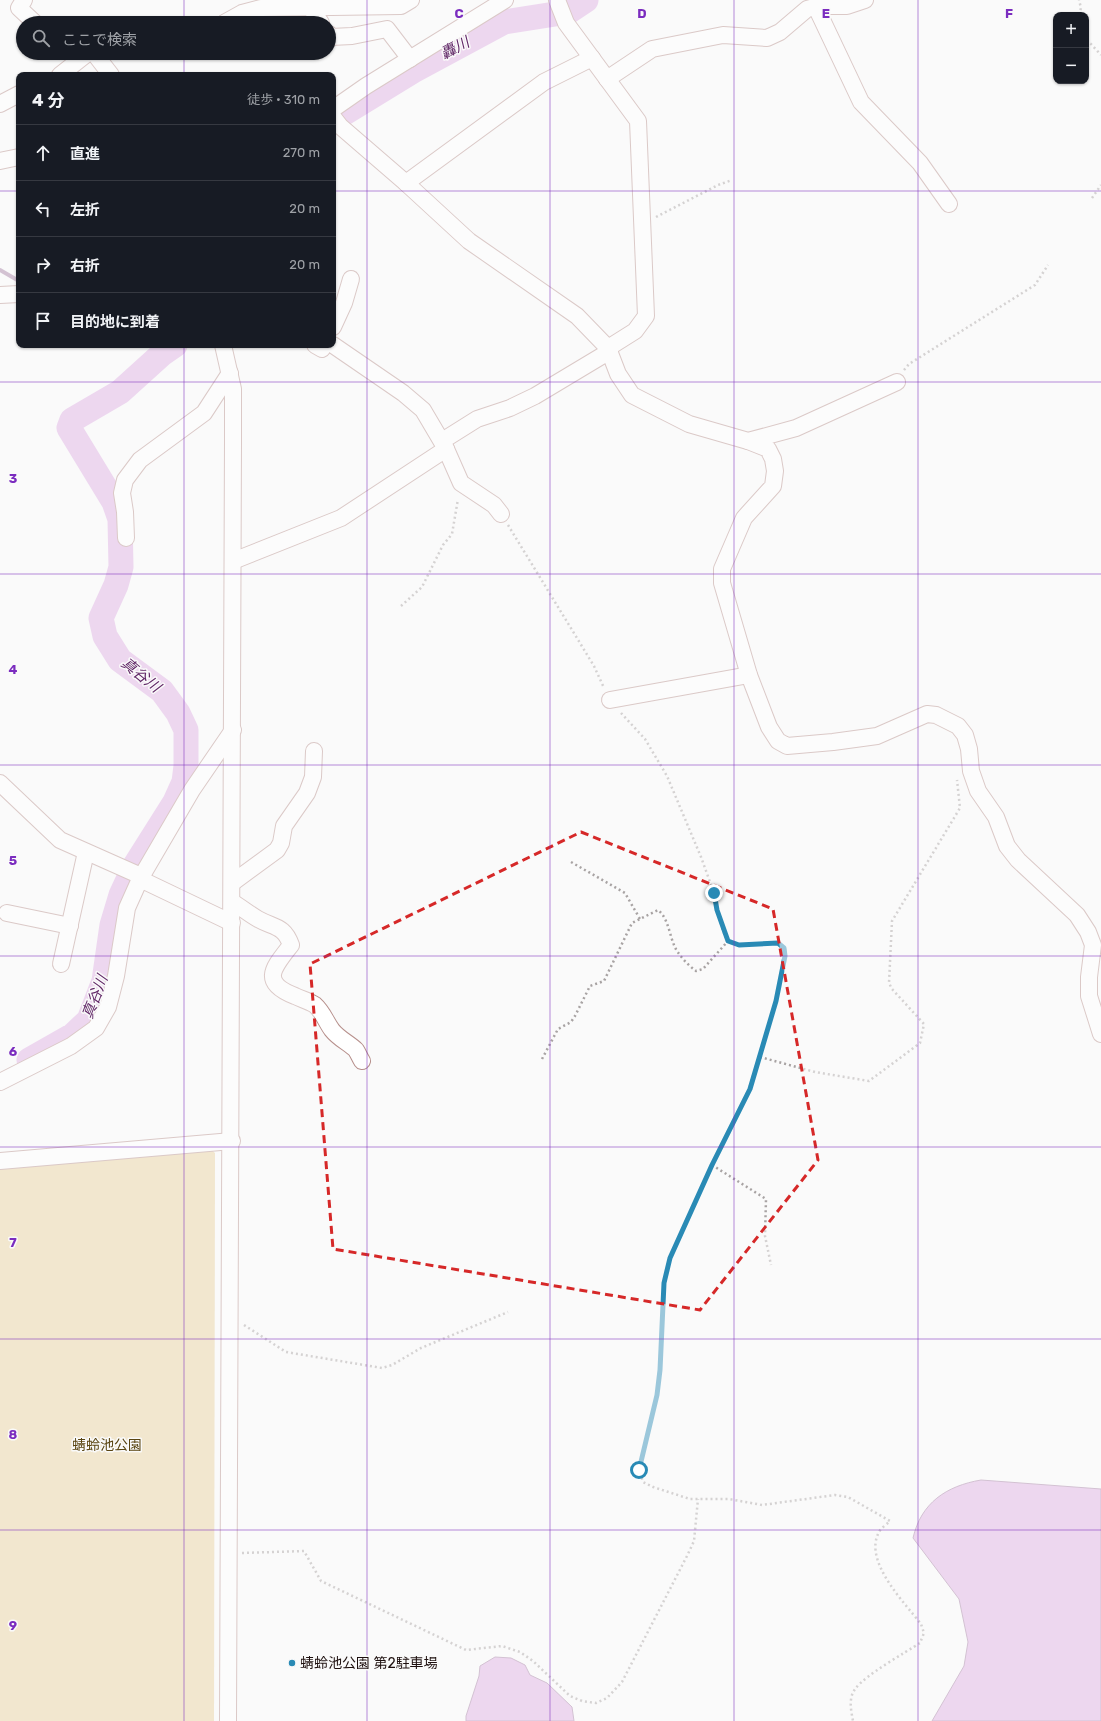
<!DOCTYPE html>
<html lang="ja">
<head>
<meta charset="utf-8">
<style>
	body { margin:0; font-family:Rubik,"Noto Sans JP",sans-serif; background:#20242c; color:#f1f3f6 }
	.controls { position:absolute; right:12px; top:12px; display:grid; overflow:hidden; border-radius:8px; box-shadow:0 1px 3px #0004 }
	.controls button { width:36px; height:36px; display:grid; place-items:center; padding:0; border:0; border-bottom:1px solid #363941; background:#171b24; color:#f1f3f6; font:20px sans-serif }
	.stop { position:absolute; width:12px; height:12px; margin:-9px; border:3px solid #298ab5; border-radius:50%; background:#fff }
	.stop.end { background:#298ab5; border-color:#fff; box-shadow:0 1px 4px #0008 }
	.list { margin:0; padding:0; list-style:none }
	h2 { display:flex; justify-content:space-between; align-items:center; height:52px; margin:0; padding:0 16px; font-size:17px }
	h2 small { font-size:13px; font-weight:400; color:#9ea1a6 }
	.list li { display:grid; grid-template-columns:26px 1fr auto; gap:12px; align-items:center; box-sizing:border-box; height:56px; padding:0 16px; border-top:1px solid #363941 }
	.list b { display:block; font-size:15px; white-space:nowrap }
	.list em { font-size:13px; font-style:normal; color:#9ea1a6 }
	.icon { flex:none; width:22px; height:22px; fill:none; stroke:currentColor; stroke-width:2; stroke-linecap:round; stroke-linejoin:round }
	.map { position:relative; flex:none; width:1101px; height:1721px; overflow:hidden }
	.search { position:absolute; background:#171b24; box-shadow:0 1px 3px #0004; left:16px; top:16px; width:320px; height:44px; display:flex; align-items:center; gap:10px; box-sizing:border-box; padding:0 14px; border-radius:22px; color:#9ea1a6; font-size:15px }
	.panel { position:absolute; background:#171b24; box-shadow:0 1px 3px #0004; left:16px; top:72px; width:320px; height:276px; border-radius:8px }
	.map>svg:first-child { display:block }
	.green { fill:#e8d09b }
	.water { fill:#deade3; stroke:#a47ea3 }
	.lines { fill:none; stroke-linecap:round; stroke-linejoin:round }
	.stream { stroke:#a47ea3; stroke-width:4 }
	.river { stroke:#deade3; stroke-width:25 }
	.minor-casing { stroke:#b68f8b; stroke-width:18 }
	.path { stroke:#a8a3a3; stroke-width:2.5; stroke-dasharray:2 3; stroke-linecap:butt }
	.minor { stroke:#fff; stroke-width:16 }
	.route { stroke:#298ab5; stroke-width:5 }
	.marked { fill:none; stroke:#d62828; stroke-width:3; stroke-dasharray:8 5; stroke-linejoin:round }
	.grid { fill:none; stroke:#7b2cbf; stroke-width:1; stroke-opacity:0.55 }
	.poi-dot { fill:#298ab5; stroke:#fafafa; stroke-width:1.5 }
	.labels { text-anchor:middle; stroke-width:3; stroke-linejoin:round; paint-order:stroke }
	.park-label { font-size:14px; fill:#5a4511; stroke:#fafafa }
	.poi-label { font-size:14px; fill:#1d0f0e; stroke:#fafafa; text-anchor:start }
	.water-label { font-size:15px; font-style:italic; fill:#612767; stroke:#fafafa }
	.grid-label { font-size:13px; text-anchor:middle; font-weight:bold; fill:#7b2cbf; stroke:#fafafa; stroke-width:3; stroke-linejoin:round; paint-order:stroke }
</style>
</head>
<body>
<div class="map">
<svg width="1101" height="1721" viewBox="0 0 1101 1721">
	<rect width="100%" height="100%" fill="#fafafa"/>
	<polygon class="green" points="208,1147 215,1153 214,1721 0,1721 0,1169"/>
	<g class="water">
		<path d="M981,1480L1101,1489V1721H932L964,1666L968,1642L959,1599L913,1538C921,1503 946,1486 981,1480Z"/>
		<polygon points="495,1657 511,1658 525,1665 530,1675 547,1683 572,1707 574,1721 466,1721 466,1716 479,1676 480,1666"/>
	</g>
	<g class="lines">
		<polyline class="stream" points="0,270 19,281"/>
		<g class="river">
			<polyline points="333,120 413,71 504,22 568,12 586,0"/>
			<polyline points="29,1060 73,1035 89,1020 104,981 112,925 121,895 134,867 175,802 184,782 186,766 186,730 178,713 162,691 120,660 105,636 101,618 116,585 121,567 120,519 114,502 69,428 72,420 120,392 162,354 175,345"/>
		</g>
		<defs>
			<g id="minor">
				<polyline points="24,0 19,8 35,23"/>
				<polyline points="557,0 566,23 638,121 646,316 635,331 608,348"/>
				<polyline points="816,7 861,102 920,163 949,204"/>
				<polyline points="311,8 321,23"/>
				<polyline points="224,23 242,13 261,8 401,6 411,0"/>
				<polyline points="329,34 331,37 352,36 387,29 410,59"/>
				<polyline points="94,53 111,75"/>
				<polyline points="60,75 88,53"/>
				<polyline points="607,79 652,49 723,35 767,38 780,32 807,9 818,6 847,6 865,0"/>
				<polyline points="0,104 19,94"/>
				<polyline points="333,109 366,86 505,0"/>
				<polyline points="333,117 340,126 406,183 469,241 577,316 608,348 618,374 632,395 689,424 748,441 796,428 897,382"/>
				<polyline points="0,161 19,157"/>
				<polyline points="406,183 544,82 592,58"/>
				<polyline points="0,295 19,294"/>
				<polyline points="333,327 344,303 351,279"/>
				<polyline points="223,345 233,389 233,442 228,1721"/>
				<polyline points="315,345 322,349 324,345"/>
				<polyline points="333,345 403,393 423,410 446,449 461,483 494,505 501,514"/>
				<polyline points="442,441 477,419 510,408 535,396 610,351"/>
				<polyline points="748,441 768,449 773,459 775,471 773,486 744,518 722,569 722,583 749,675 769,727 778,741 787,746 833,742 877,736 927,714 936,715 958,726 965,735 969,749 971,771 978,791 996,817 1007,846 1018,860 1077,915 1088,932 1093,945 1089,977 1089,996 1101,1034"/>
				<polyline points="126,538 125,512 122,493 125,480 140,460 204,413 230,373"/>
				<polyline points="233,561 341,518 446,449"/>
				<polyline points="610,700 749,675"/>
				<polyline points="0,783 60,840 141,876"/>
				<polyline points="140,879 232,923"/>
				<polyline points="232,883 277,850 281,843 284,826 307,793 313,777 314,751"/>
				<path d="M232,902C241,907 249,914 258,919C274,928 284,925 291,945C274,967 259,982 295,996C301,999 309,1001 315,1005C323,1012 326,1022 332,1030C339,1039 349,1043 356,1050C358,1053 360,1058 362,1061"/>
				<polyline points="7,913 70,926"/>
				<polyline points="61,964 86,852"/>
				<polyline points="0,1082 71,1046 96,1028 108,1007 116,976 127,908 140,879 192,790 233,730"/>
				<polyline points="0,1161 232,1141"/>
			</g>
		</defs>
		<use href="#minor" class="minor-casing"/>
		<g class="path">
			<polyline points="1079,15 1081,8 1079,0"/>
			<polyline points="1086,41 1091,44 1101,55"/>
			<polyline points="1092,198 1101,185"/>
			<polyline points="656,217 718,185 732,180"/>
			<polyline points="904,370 909,364 1035,285 1048,265"/>
			<polyline points="508,525 594,666 604,688"/>
			<polyline points="401,606 422,587 443,545 452,534 458,499"/>
			<path d="M621,713L645,739L667,776L701,857L714,893L723,931L728,941L739,945L778,943L785,948V956L776,1001L749,1089L712,1165L670,1258L664,1283L660,1370L657,1395L639,1470L643,1482L653,1487L690,1499H729L762,1505L835,1495L848,1497L890,1521C887,1524 881,1528 879,1532C863,1561 904,1602 921,1624L924,1633L920,1643C906,1652 864,1676 856,1688C848,1697 851,1710 853,1721"/>
			<polyline points="571,862 625,893 640,919"/>
			<polyline points="760,1057 815,1072 869,1081 920,1043 924,1024 892,989 889,983 892,921 960,808 957,780"/>
			<path d="M542,1059L558,1029L571,1022L575,1016L590,986L604,981L632,923L658,910C668,918 669,933 674,945C678,955 688,965 696,971L703,969L728,941"/>
			<polyline points="712,1165 766,1199 765,1236 771,1265"/>
			<polyline points="244,1325 286,1352 382,1368 392,1365 421,1348 508,1312"/>
			<polyline points="242,1553 304,1551 321,1581 466,1650 502,1646 520,1652 533,1661 570,1696 582,1701 596,1703 607,1698 622,1682 687,1556 694,1541 698,1499"/>
		</g>
		<use href="#minor" class="minor"/>
	</g>
	<g class="lines">
		<polyline class="route" points="639,1470 657,1395 660,1370 664,1283 670,1258 712,1165 750,1089 776,1001 785,956 784,948 778,943 739,945 728,941 717,910 714,893"/>
	</g>
	<path d="M0 0H1101V1721H0ZM581,832L773,909L818,1160L700,1310L333,1249L310,964Z" fill="#fafafa" fill-opacity=".55" fill-rule="evenodd"/>
	<path class="marked" d="M581,832L773,909L818,1160L700,1310L333,1249L310,964Z"/>
	<path class="grid" d="M184,0V23M367,0V1721M550,0V1721M734,0V1721M918,0V1721M184,53V75M0,191H19M333,191H1101M184,345V1721M0,382H1101M0,574H1101M0,765H1101M0,956H1101M0,1147H1101M0,1339H1101M0,1530H1101"/>
	<circle class="poi-dot" cx="292" cy="1663" r="4"/>
	<g class="labels">
		<g class="park-label">
			<text x="107" y="1450">蜻蛉池公園</text>
		</g>
		<g class="poi-label">
			<text x="300" y="1668">蜻蛉池公園 第2駐車場</text>
		</g>
		<g class="water-label">
			<text transform="translate(455 48) rotate(-28)" y="5">轟川</text>
			<text transform="translate(141 675) rotate(39)" y="5">真谷川</text>
			<text transform="translate(95 997) rotate(-69)" y="5">真谷川</text>
		</g>
	</g>
	<g class="grid-label">
		<text x="459" y="18">C</text>
		<text x="642" y="18">D</text>
		<text x="826" y="18">E</text>
		<text x="1009" y="18">F</text>
		<text x="13" y="483">3</text>
		<text x="13" y="674">4</text>
		<text x="13" y="865">5</text>
		<text x="13" y="1056">6</text>
		<text x="13" y="1247">7</text>
		<text x="13" y="1439">8</text>
		<text x="13" y="1630">9</text>
	</g>
</svg>
<div class="controls">
<button>+</button>
<button>−</button>
</div>
<div class="stop" style="left:639px;top:1470px"></div>
<div class="stop end" style="left:714px;top:893px"></div>
<div class="search"><svg class="icon" aria-label="search" viewBox="0 0 24 24"><circle cx="10" cy="10" r="6"/><path d="M15 15l6 6"/></svg>ここで検索</div>
<section class="panel">
<h2>4 分<small>徒歩 · 310 m</small></h2>
<ul class="list">
<li><svg class="icon" aria-label="ahead" viewBox="0 0 24 24"><path d="M12 20V5M6 11l6-6 6 6"/></svg><div><b>直進</b></div><em>270 m</em></li>
<li><svg class="icon" aria-label="left" viewBox="0 0 24 24"><path d="M17 20v-9H6M10 6l-5 5 5 5"/></svg><div><b>左折</b></div><em>20 m</em></li>
<li><svg class="icon" aria-label="right" viewBox="0 0 24 24"><path d="M7 20v-9h11M14 6l5 5-5 5"/></svg><div><b>右折</b></div><em>20 m</em></li>
<li><svg class="icon" aria-label="arrive" viewBox="0 0 24 24"><path d="M6 21V4h12l-3 4 3 4H6"/></svg><div><b>目的地に到着</b></div></li>
</ul>
</section>
</div>
</body>
</html>
